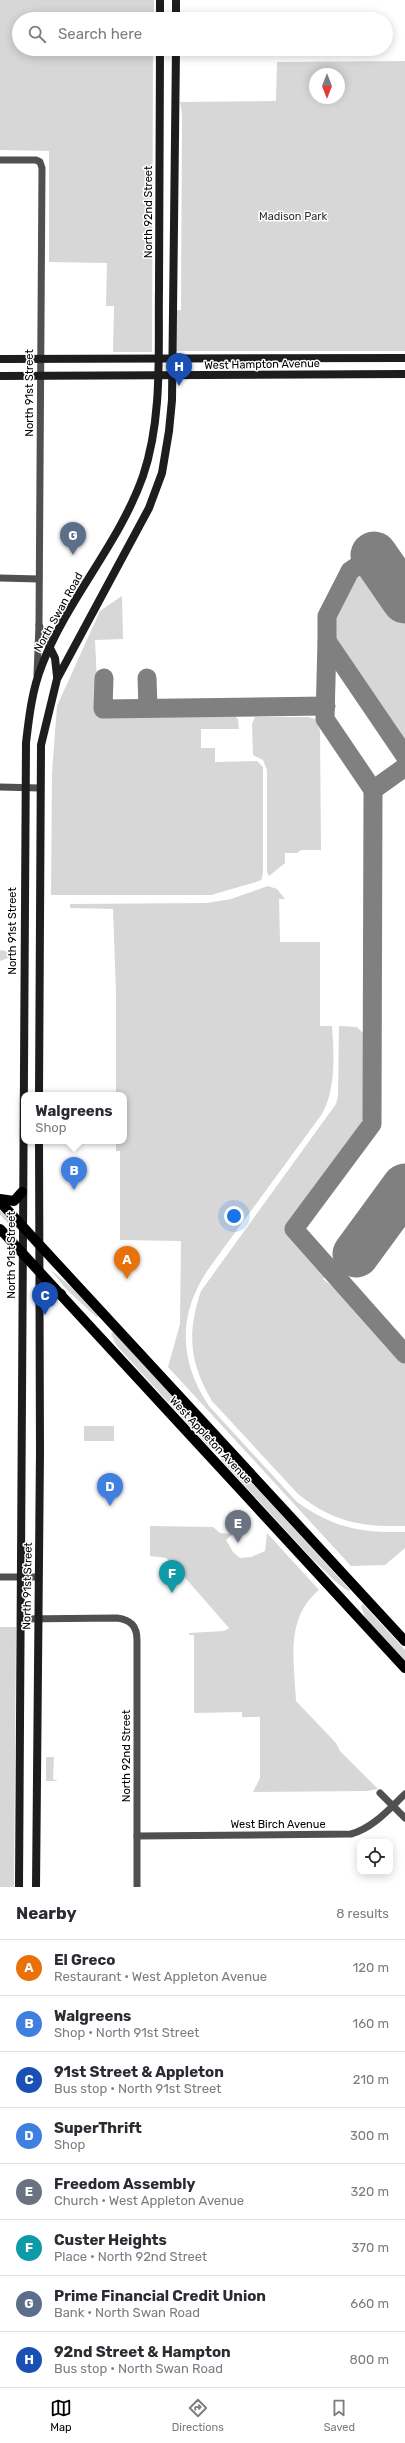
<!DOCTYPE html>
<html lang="en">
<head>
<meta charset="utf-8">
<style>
	body { margin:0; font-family:Rubik,sans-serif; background:#f2f2f3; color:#2b2b33 }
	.controls { position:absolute; right:12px; bottom:12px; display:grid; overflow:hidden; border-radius:8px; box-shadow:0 2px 10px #0003 }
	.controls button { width:36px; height:36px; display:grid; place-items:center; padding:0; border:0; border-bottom:1px solid #e1e1e2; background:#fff; color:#2b2b33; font:20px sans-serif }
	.compass { position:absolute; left:309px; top:68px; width:36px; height:36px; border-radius:50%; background:#fff; box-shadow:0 2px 10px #0003; rotate:180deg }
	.you { position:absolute; left:234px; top:1216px; width:14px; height:14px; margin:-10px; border:3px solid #fff; border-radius:50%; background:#1a73e8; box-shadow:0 0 0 6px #1a73e833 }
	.badge { display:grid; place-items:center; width:26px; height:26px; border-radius:50%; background:#000; color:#fff; font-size:13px; font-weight:700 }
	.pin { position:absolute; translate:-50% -33px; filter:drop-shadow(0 1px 2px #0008) }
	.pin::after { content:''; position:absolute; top:21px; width:14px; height:12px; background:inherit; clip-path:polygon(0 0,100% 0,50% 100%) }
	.popup { position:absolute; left:21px; top:1092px; width:106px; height:52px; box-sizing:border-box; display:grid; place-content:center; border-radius:8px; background:#fff; filter:drop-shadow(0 1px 3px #0005); font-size:13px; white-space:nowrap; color:#7c7c81 }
	.popup b { font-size:15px; color:#2b2b33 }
	.popup::after { content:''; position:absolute; left:50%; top:100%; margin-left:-8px; border:8px solid transparent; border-top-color:#fff }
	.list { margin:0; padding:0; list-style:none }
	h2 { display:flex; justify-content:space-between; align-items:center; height:52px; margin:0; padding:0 16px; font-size:17px }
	h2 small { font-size:13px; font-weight:400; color:#7c7c81 }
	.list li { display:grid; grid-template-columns:26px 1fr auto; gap:12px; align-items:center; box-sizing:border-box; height:56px; padding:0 16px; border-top:1px solid #e1e1e2 }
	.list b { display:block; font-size:15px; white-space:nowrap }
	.list p { margin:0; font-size:13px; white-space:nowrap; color:#7c7c81 }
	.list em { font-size:13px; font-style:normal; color:#7c7c81 }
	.icon { flex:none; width:22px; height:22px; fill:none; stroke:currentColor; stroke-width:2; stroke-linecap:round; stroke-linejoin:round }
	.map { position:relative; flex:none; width:405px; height:1887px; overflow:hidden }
	.search { position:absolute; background:#fff; box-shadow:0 2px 10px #0003; left:12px; right:12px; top:12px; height:44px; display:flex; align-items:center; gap:10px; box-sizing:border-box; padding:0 14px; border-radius:22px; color:#7c7c81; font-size:15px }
	.sheet { height:500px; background:#fff }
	nav { display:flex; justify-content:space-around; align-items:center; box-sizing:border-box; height:56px; border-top:1px solid #e1e1e2; background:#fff; font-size:11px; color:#7c7c81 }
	nav a { display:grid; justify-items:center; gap:2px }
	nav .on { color:#000 }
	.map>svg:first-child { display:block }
	.green { fill:#d7d7d7; fill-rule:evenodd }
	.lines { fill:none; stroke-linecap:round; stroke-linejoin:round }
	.taxiway { stroke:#808080; stroke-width:19 }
	.runway { stroke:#808080; stroke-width:47 }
	.street { stroke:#505050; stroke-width:7 }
	.secondary { stroke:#1d1d1d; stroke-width:8 }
	.primary { stroke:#000; stroke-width:10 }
	.labels { text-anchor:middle; stroke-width:3; stroke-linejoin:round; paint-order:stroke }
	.street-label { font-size:11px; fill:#000; stroke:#fff }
	.park-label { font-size:11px; fill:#2e2e2e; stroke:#fff }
</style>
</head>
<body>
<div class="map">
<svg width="405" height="1887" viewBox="0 0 405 1887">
	<rect width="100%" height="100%" fill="#fff"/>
	<g class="green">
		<polygon points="0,0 154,0 154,19 19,19 19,49 153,49 152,352 113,352 114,306 106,306 107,263 49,262 49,151 0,150"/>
		<path d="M405,61V351H172L173,310H181L182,114L180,102L276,101L277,62ZM315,74H339V98H315Z"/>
		<path d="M366,573L372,575L405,623V745L338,648C335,639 332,632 333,623C335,610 353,576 366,573Z"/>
		<polygon points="122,596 123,639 95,640 98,702 95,703 96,715 235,716 238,719 239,729 201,729 201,748 215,748 215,762 257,761 263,767 263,869 262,879 259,881 211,895 51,895 52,773 57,706 100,611"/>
		<polygon points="255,717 308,717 315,719 320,730 321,850 301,850 297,853 285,853 285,863 269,876 267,872 267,770 263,760 253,755 252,724"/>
		<path d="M268,886L277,889L285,899H279L280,942H320V1026H332C334,1053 336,1090 322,1114L212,1264C178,1310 177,1358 209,1406L297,1502C334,1528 360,1533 405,1532V1548L385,1565L351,1566L168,1367L180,1324L181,1241L120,1240V1151H116V1141H124V1095H116V994L113,909L70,908V904L207,903L231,899Z"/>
		<polygon points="0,950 10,952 8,958 0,961"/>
		<path d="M339,1026L357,1027L365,1035C370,1062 370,1113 356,1136L286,1231L326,1276L323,1279L347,1298L405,1364V1526C361,1527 333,1522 298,1494L212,1401C189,1362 187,1333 201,1291L336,1104L338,1096Z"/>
		<polygon points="0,1210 13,1224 11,1226 0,1215"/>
		<polygon points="50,1269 83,1297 99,1316 97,1317 93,1314 66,1289"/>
		<polygon points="113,1332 213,1439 215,1443 210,1448 116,1345 111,1334"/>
		<rect x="84" y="1426" width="30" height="15"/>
		<path d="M226,1454L351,1591C343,1592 321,1566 313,1560L223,1462L221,1459Z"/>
		<path d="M150,1526L213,1527L220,1533L233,1534L226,1540L233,1552L240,1558L251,1557L265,1551L267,1533L319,1590C285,1618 294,1661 296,1701L336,1743L340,1751L378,1789L367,1791L253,1792L260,1778V1717H242V1712L194,1713V1635H189V1633L224,1631L229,1628L174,1565L166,1558L150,1556Z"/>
		<polygon points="363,1604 405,1650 405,1661 365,1617 361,1606"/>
		<polygon points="0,1627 16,1627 14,1887 0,1887"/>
		<polygon points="46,1757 54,1757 53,1779 58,1781 46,1781"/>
	</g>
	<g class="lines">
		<g class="taxiway">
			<polyline points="374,555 350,571 327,616 327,641 405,756"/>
			<polyline points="327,641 325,719 373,790 372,1124 294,1229 405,1354"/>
			<polyline points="104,678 103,709 326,706"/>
			<polyline points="147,678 148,708"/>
			<polyline points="373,790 405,767"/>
		</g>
		<g class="runway">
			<polyline points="374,555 405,600"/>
			<polyline points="356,1254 405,1187"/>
		</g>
		<g class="street">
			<polyline points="0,160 36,160 40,162 42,168 39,625 37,675"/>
			<polyline points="0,578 39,579"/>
			<polyline points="39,625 50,648"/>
			<polyline points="0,787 40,788"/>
			<polyline points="0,1577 38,1577"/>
			<path d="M21,1619L117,1618C131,1620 137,1626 137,1640V1887"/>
			<polyline points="380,1793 405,1818"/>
			<path d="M137,1836L351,1834C373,1828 389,1809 405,1794"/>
		</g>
		<g class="secondary">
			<polyline points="160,19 160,0"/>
			<polyline points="176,19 176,0"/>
			<polyline points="0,359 405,358"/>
			<polyline points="0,376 405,374"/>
			<polyline points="50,648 55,658 57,676"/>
			<polyline points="39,1095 41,745 57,679 149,508 162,473 169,431 172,400 176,49"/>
			<path d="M19,1887L26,743C29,717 32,690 42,665C68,598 119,544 143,476C163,417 158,350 159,289C159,209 159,129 160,49"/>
			<polyline points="36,1887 40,1451 39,1141"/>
		</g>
		<g class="primary">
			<polyline points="0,1199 14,1201 22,1192"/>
			<polyline points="0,1202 405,1641"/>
			<polyline points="0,1229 405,1668"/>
			<polyline points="40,1302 46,1294 61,1294"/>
		</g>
	</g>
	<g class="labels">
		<g class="street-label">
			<text transform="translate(148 212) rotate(-90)" y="4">North 92nd Street</text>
			<text transform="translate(262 364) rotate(-1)" y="4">West Hampton Avenue</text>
			<text transform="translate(29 393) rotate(-90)" y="4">North 91st Street</text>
			<text transform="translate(58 612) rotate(-61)" y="4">North Swan Road</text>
			<text transform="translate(12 931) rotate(-90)" y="4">North 91st Street</text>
			<text transform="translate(11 1255) rotate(-90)" y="4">North 91st Street</text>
			<text transform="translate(211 1440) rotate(47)" y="4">West Appleton Avenue</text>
			<text transform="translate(27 1586) rotate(-89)" y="4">North 91st Street</text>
			<text transform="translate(126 1756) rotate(-90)" y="4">North 92nd Street</text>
			<text x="278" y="1828">West Birch Avenue</text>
		</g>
		<g class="park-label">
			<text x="293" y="220">Madison Park</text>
		</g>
	</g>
</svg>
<div class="controls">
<button><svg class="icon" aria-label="locate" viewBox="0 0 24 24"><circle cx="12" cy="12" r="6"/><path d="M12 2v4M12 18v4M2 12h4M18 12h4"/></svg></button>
</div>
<svg class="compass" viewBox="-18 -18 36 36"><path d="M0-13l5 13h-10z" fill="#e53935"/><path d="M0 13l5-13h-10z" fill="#7c7c81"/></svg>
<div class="you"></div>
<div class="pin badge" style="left:127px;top:1279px;background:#e8710a">A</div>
<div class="pin badge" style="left:74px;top:1190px;background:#3f7fe0">B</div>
<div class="popup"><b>Walgreens</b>Shop</div>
<div class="pin badge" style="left:45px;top:1315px;background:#1a4fb4">C</div>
<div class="pin badge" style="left:110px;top:1506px;background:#3f7fe0">D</div>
<div class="pin badge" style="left:238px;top:1543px;background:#6b7280">E</div>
<div class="pin badge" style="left:172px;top:1593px;background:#0f9aa8">F</div>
<div class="pin badge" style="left:73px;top:555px;background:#5c6f8a">G</div>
<div class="pin badge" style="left:179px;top:386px;background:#1a4fb4">H</div>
<div class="search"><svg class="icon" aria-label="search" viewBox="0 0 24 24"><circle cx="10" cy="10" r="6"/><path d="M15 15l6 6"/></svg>Search here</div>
</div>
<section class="sheet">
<h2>Nearby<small>8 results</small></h2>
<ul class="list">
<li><span class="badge" style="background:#e8710a">A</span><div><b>El Greco</b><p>Restaurant · West Appleton Avenue</p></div><em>120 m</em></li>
<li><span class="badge" style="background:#3f7fe0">B</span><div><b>Walgreens</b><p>Shop · North 91st Street</p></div><em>160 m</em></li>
<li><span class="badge" style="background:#1a4fb4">C</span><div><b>91st Street &amp; Appleton</b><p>Bus stop · North 91st Street</p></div><em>210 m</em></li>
<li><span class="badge" style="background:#3f7fe0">D</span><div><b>SuperThrift</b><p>Shop</p></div><em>300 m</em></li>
<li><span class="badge" style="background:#6b7280">E</span><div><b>Freedom Assembly</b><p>Church · West Appleton Avenue</p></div><em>320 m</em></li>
<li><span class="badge" style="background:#0f9aa8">F</span><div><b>Custer Heights</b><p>Place · North 92nd Street</p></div><em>370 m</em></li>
<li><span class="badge" style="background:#5c6f8a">G</span><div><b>Prime Financial Credit Union</b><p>Bank · North Swan Road</p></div><em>660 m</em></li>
<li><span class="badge" style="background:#1a4fb4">H</span><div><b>92nd Street &amp; Hampton</b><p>Bus stop · North Swan Road</p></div><em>800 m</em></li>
</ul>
</section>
<nav>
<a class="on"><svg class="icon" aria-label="map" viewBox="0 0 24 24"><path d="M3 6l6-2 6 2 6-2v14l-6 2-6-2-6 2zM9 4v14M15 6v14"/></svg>Map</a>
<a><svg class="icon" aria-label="directions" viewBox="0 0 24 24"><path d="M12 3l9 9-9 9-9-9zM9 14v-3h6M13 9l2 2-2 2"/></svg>Directions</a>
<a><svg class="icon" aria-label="saved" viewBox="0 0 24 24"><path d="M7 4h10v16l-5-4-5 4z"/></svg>Saved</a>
</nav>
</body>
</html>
